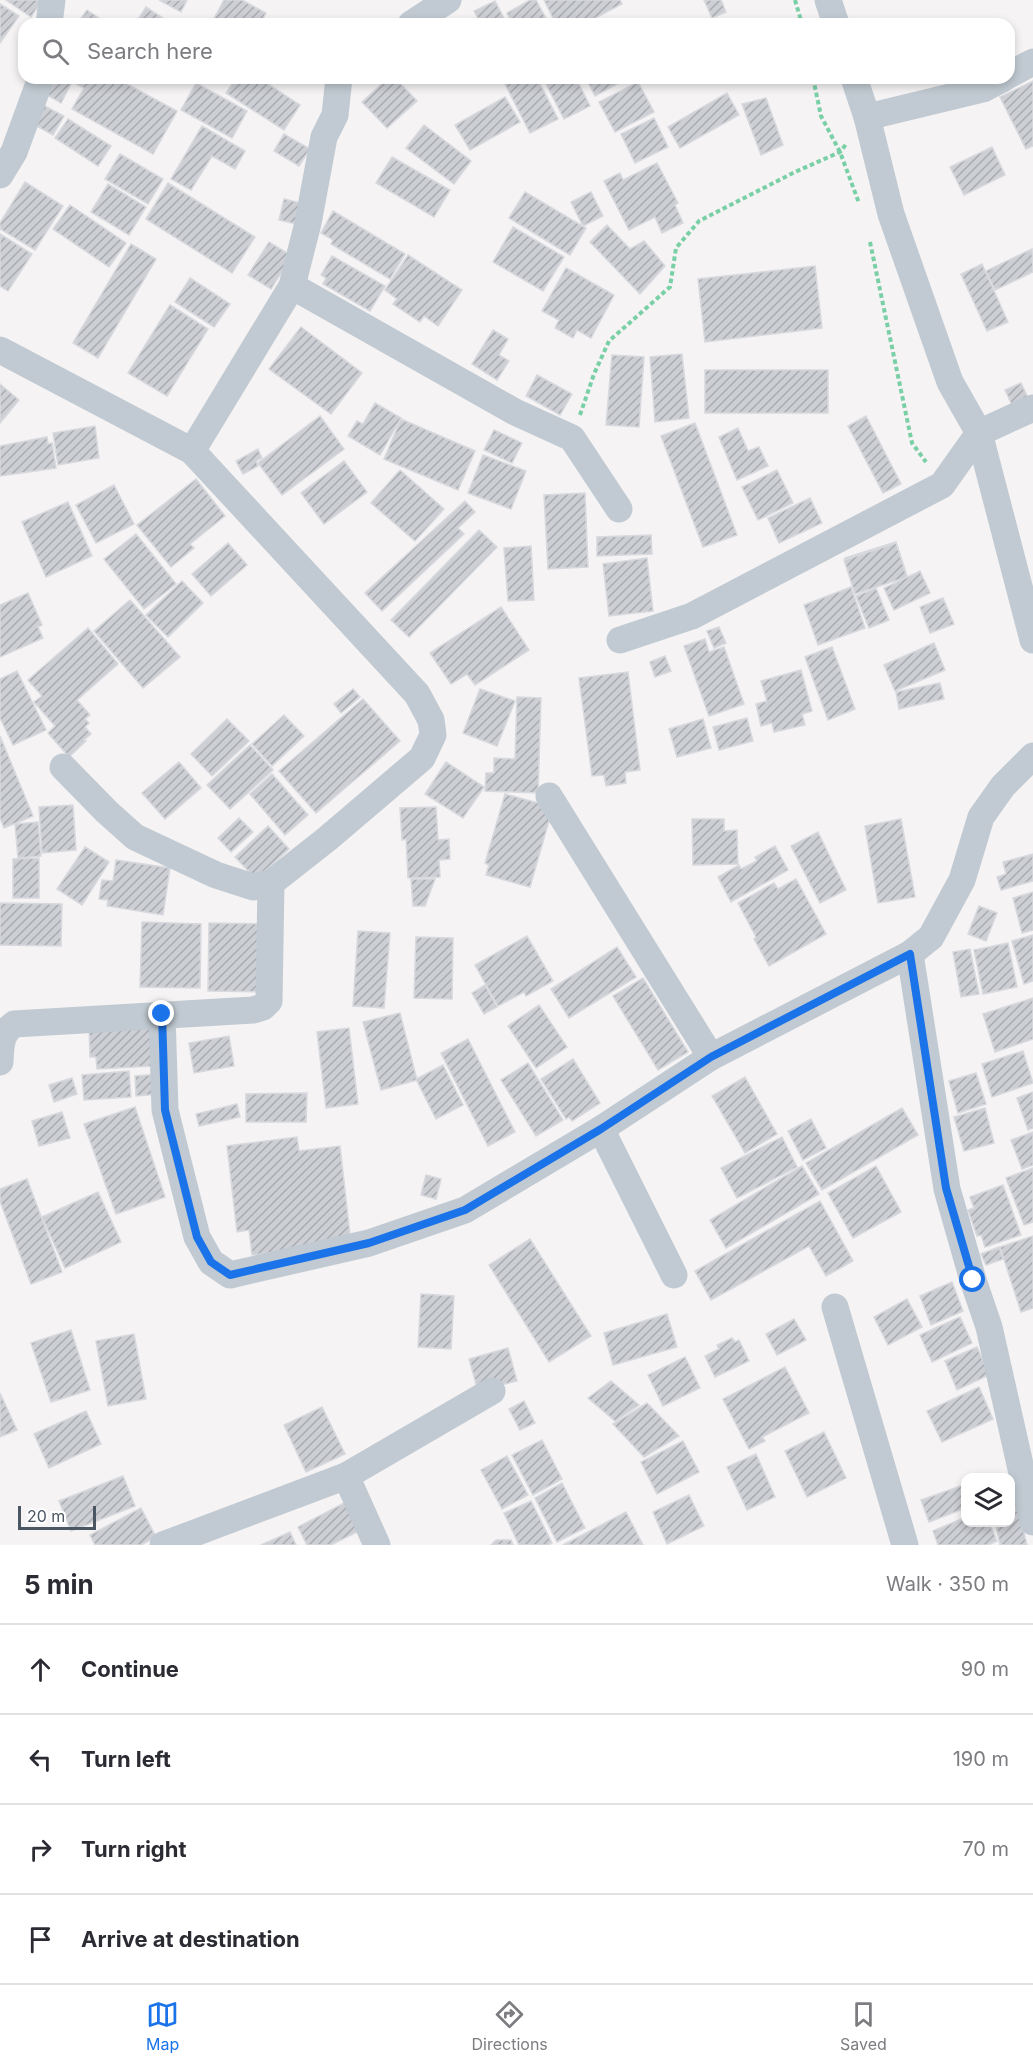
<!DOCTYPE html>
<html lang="en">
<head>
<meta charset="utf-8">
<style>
	body { margin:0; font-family:Inter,sans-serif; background:#f2f2f3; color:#2b2b33 }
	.controls { position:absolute; right:18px; bottom:18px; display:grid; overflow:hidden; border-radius:12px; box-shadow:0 3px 9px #0003 }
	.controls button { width:54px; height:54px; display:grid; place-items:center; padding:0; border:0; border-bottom:2px solid #e1e1e2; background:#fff; color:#2b2b33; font:30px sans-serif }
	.scale { position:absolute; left:18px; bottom:15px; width:78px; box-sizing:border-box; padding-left:6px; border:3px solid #4a5661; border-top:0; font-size:16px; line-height:21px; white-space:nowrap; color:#4a5661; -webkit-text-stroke:4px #fff; paint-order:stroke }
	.stop { position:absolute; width:18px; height:18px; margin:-14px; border:4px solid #1a73e8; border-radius:50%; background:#fff }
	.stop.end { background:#1a73e8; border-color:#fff; box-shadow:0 2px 6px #0008 }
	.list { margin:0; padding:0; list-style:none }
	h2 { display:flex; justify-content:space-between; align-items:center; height:78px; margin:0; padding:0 24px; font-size:26px }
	h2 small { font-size:20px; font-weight:400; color:#7c7c81 }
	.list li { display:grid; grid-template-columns:39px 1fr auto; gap:18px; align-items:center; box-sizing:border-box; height:90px; padding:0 24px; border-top:2px solid #e1e1e2 }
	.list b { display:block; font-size:22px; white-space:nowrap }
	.list em { font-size:20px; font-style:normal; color:#7c7c81 }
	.icon { flex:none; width:33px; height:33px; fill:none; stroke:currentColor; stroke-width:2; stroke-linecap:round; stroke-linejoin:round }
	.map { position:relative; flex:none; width:1033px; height:1545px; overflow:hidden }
	.search { position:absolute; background:#fff; box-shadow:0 3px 9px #0003; left:18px; right:18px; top:18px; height:66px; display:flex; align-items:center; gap:15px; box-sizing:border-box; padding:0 21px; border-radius:18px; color:#7c7c81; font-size:22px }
	.sheet { height:438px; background:#fff }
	nav { display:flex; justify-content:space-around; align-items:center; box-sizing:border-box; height:84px; border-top:2px solid #e1e1e2; background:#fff; font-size:16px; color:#7c7c81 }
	nav a { display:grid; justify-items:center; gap:3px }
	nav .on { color:#1a73e8 }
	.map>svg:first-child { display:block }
	.building { fill:url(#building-hatch); stroke:#d7d9de; stroke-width:1.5 }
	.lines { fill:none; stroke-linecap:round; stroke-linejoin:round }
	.path { stroke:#7ad0a6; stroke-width:4; stroke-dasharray:4.5 3; stroke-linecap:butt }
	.street { stroke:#c1cad2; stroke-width:27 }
	.route { stroke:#1a73e8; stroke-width:8 }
</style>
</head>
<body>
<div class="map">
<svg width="1033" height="1545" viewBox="0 0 1033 1545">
	<defs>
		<pattern id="building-hatch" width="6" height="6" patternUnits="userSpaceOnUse" patternTransform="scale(1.5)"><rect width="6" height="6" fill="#cdcfd5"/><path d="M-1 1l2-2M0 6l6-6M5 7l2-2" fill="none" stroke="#a8abb0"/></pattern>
	</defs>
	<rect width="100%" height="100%" fill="#f5f3f3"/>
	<g class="building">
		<polygon points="6,0 38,0 41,2 31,17"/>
		<polygon points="159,0 187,0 181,12"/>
		<polygon points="224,0 242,0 266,13 260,24 211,24"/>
		<polygon points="530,0 536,0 549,24 512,24 507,13"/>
		<polygon points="544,0 620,0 622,4 584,24 556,24"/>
		<polygon points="704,0 721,0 726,12 712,18"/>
		<polygon points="495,1 506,22 502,24 481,24 474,11"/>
		<polygon points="0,4 19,16 0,43"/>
		<polygon points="146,7 172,24 135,24"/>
		<polygon points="87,10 108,24 77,24"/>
		<polygon points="57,78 116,78 177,111 153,154 72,109 84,88 72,82 61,103 47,95"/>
		<polygon points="236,78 259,78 300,105 284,130 226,93"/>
		<polygon points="388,78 395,78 417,101 387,128 362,102"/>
		<polygon points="502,78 537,78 558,119 530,133"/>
		<polygon points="543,78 576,78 590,106 564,119"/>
		<polygon points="586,78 628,78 595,96"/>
		<polygon points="1033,81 1033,146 1026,149 1000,97"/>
		<polygon points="638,82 654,112 615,132 599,102"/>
		<polygon points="196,83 247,111 232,138 181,110"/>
		<polygon points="727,93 739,115 680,148 668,127"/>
		<polygon points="505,97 520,122 470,150 455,125"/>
		<polygon points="766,98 783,145 761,155 742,104"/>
		<polygon points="41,104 64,116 53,135 31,123"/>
		<polygon points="654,118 668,147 635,163 621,134"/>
		<polygon points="68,119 111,146 98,166 55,138"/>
		<polygon points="424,125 471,161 454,184 406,148"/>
		<polygon points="202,126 245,151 235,169 212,156 191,190 171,179"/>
		<polygon points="284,134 310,149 299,166 274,151"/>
		<polygon points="992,147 1005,175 964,195 950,167"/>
		<polygon points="120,154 163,179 148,204 105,179"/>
		<polygon points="392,157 450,190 434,217 376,183"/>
		<polygon points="657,163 678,203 675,205 683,223 662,233 655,217 629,230 604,181 620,173 623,180"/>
		<polygon points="25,182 63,206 35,250 0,229 0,223"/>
		<polygon points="168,183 255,237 232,273 146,219"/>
		<polygon points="108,184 146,207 129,235 91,212"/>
		<polygon points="525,192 586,228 570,255 509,218"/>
		<polygon points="591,192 603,216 583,226 571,202"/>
		<polygon points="284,199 301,203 296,224 279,220"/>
		<polygon points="70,205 126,243 109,267 53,229"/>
		<polygon points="333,211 405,254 390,279 331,244 333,240 321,233"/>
		<polygon points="607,225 630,249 644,241 665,266 640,294 590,242"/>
		<polygon points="513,227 564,257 543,291 493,262"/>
		<polygon points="0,234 32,254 8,291 0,286"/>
		<polygon points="269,242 292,256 271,289 248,275"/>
		<polygon points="131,244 156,259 98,358 73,343"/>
		<polygon points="1032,249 1033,272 995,290 986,271"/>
		<polygon points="408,255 462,290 438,326 424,316 420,322 393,304 397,299 385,290"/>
		<polygon points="332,256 385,286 370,311 323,284 326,278 321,275"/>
		<polygon points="982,264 1008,322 987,331 961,274"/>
		<polygon points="815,266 822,328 705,342 698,279"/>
		<polygon points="566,268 614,295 591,338 577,330 573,338 555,328 559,320 542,311"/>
		<polygon points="190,278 230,304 214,327 175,302"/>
		<polygon points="170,305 208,329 167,396 128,373"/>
		<polygon points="301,327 362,373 331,414 269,369"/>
		<polygon points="493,330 508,339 499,355 509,361 497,380 472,364"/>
		<polygon points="682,354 689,418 655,422 650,357"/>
		<polygon points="612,355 644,357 639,427 606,425"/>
		<rect x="705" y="370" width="123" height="43"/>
		<polygon points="537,375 572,394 560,415 526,396"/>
		<polygon points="1021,383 1032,406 1016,414 1005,390"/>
		<polygon points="0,384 19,400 0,423"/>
		<polygon points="375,403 401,418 380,455 348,436 357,421 363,424"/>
		<polygon points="320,416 344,449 282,495 258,463"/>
		<polygon points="866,416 901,484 883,493 848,426"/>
		<polygon points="401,419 475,451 458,490 384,459"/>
		<polygon points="695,423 737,535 703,547 661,436"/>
		<polygon points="95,426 99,458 58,465 53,433"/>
		<polygon points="738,428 748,451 759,447 768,466 737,480 719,437"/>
		<polygon points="494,430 522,443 512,463 484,450"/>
		<polygon points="47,437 48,444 52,443 56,468 0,476 0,446"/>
		<polygon points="258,449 262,458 256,461 258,466 243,474 236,461"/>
		<polygon points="483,455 526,471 511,509 468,493"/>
		<polygon points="344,461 367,492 324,524 301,493"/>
		<polygon points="400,470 444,509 415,541 371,503"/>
		<polygon points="777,470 793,503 758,520 742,487"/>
		<polygon points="196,479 225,516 190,544 194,548 171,567 137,525"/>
		<polygon points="114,485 134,524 96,543 76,505"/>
		<polygon points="585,493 588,567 548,569 544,495"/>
		<polygon points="810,498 822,523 779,543 768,518"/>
		<polygon points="465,501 475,512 458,528 464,534 382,611 365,593"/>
		<polygon points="68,502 92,556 46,577 22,522"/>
		<polygon points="479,530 497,547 409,637 391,620"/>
		<polygon points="136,534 176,584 144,609 104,559"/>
		<polygon points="651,535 652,554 597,556 597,537"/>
		<polygon points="896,542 907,576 856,592 845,558"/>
		<polygon points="228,543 247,565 211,596 192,574"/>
		<polygon points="896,543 907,577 855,594 844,560"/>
		<polygon points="531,546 534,600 508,601 504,548"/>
		<polygon points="647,558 653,611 609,616 603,564"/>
		<polygon points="920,571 930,593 894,610 884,588"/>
		<polygon points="182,581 203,603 168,637 146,615"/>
		<polygon points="851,587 865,628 818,645 804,605"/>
		<polygon points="876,588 889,620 869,628 856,596"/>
		<polygon points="28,593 42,625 38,627 43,638 0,657 0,605"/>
		<polygon points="943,598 954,624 930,633 920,607"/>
		<polygon points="130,600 180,657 143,688 94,631"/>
		<polygon points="501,607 529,650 475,685 467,674 451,684 430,653"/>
		<polygon points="719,627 726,643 714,648 707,631"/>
		<polygon points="88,628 118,664 77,700 90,715 85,719 89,723 85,727 91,734 84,740 86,741 69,757 48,733 55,726 34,702 42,696 28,680"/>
		<polygon points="705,639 709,652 724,647 744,704 709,716 684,646"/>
		<polygon points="934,643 945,670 895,691 884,665"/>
		<polygon points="832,647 855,709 828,720 805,657"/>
		<polygon points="665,656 671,671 655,677 650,662"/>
		<polygon points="801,670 812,711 802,714 805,725 774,732 772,723 761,726 756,704 767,701 761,681"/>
		<polygon points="17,671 46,730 13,745 0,718 0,679"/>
		<polygon points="628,672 640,770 625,772 626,783 606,786 604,775 592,776 579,678"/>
		<polygon points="940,683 944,699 899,709 896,692"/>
		<polygon points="353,689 360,697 341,713 334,704"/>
		<polygon points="480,689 515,701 497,746 463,733"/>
		<polygon points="517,697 541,698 538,793 485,791 486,773 494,773 494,758 515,759"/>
		<polygon points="363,699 400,741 316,813 279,771"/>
		<polygon points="284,715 304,736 272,766 252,744"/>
		<polygon points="747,718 753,741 719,750 713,727"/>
		<polygon points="227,719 249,741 212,776 191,754"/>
		<polygon points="703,719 711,748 677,757 669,729"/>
		<polygon points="0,736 33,816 4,828 0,818"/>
		<polygon points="250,745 273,770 230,809 207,785"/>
		<polygon points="179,762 201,788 165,819 142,793"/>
		<polygon points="446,762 484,787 463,818 425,794"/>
		<polygon points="272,774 308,815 285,835 250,794"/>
		<polygon points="505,794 553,807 530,887 486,875 489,865 485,863"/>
		<polygon points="73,805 76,850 42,853 39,807"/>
		<polygon points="436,807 438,840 449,839 450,859 439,860 440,877 408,878 406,839 402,840 400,808"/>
		<polygon points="239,818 253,832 231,852 218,838"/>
		<polygon points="692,819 724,819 724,831 737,830 738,864 693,865"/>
		<polygon points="901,819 915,897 878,903 865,826"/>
		<polygon points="38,822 41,856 18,858 15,824"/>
		<polygon points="268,826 289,849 256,879 235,857"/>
		<polygon points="818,832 846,890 820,903 791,846"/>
		<polygon points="775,846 788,870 731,902 718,877 739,865 741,869 757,861 755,857"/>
		<polygon points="85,847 109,862 82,905 57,889"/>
		<polygon points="1033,854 1033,881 1001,890 997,877 1006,874 1003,862"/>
		<polygon points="39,858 39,898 13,898 13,859"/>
		<polygon points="116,860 170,868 163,915 107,906 108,900 99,899 102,880 113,881"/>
		<polygon points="411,879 435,879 425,906 413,906"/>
		<polygon points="796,879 826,934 769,966 754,939 756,937 738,903 774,883 778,889"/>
		<polygon points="1033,892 1033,930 1022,933 1013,898"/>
		<polygon points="0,903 62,904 61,946 0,945"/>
		<polygon points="979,906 997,913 986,941 968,934"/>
		<polygon points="142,922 201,924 200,988 140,987"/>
		<polygon points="209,923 269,924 267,992 208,991"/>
		<polygon points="358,931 390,933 384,1008 353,1006"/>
		<polygon points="1033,935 1033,981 1024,984 1012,941"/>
		<polygon points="527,936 553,981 526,996 524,992 498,1006 475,965"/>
		<polygon points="416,937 453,938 452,999 414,998"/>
		<polygon points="1008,943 1017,987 983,994 974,950"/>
		<polygon points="617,947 636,977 569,1018 551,989"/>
		<polygon points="970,949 979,994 961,997 953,952"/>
		<polygon points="643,978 688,1052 658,1070 613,996"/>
		<polygon points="485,985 497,1007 484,1014 472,993"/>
		<polygon points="1033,998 1033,1039 995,1052 983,1014"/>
		<polygon points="539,1005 567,1047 536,1068 508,1026"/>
		<polygon points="400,1013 417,1080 381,1090 363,1022"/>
		<polygon points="152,1025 154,1066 97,1069 96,1057 90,1057 89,1028"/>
		<polygon points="349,1028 358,1104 326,1108 317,1032"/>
		<polygon points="229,1036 234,1066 194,1073 189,1043"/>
		<polygon points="468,1039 515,1132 488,1146 441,1053"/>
		<polygon points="1023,1051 1033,1083 992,1097 982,1064"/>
		<polygon points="573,1059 600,1103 572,1121 569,1117 566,1119 541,1079"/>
		<polygon points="528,1063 563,1120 536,1136 501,1080"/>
		<polygon points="443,1065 463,1105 436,1119 416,1079"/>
		<polygon points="129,1071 131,1097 84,1100 82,1075"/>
		<polygon points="976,1073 986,1104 958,1113 949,1081"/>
		<polygon points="160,1074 161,1094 136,1096 135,1076"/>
		<polygon points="745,1077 777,1134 745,1153 712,1096"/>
		<polygon points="72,1078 77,1094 54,1102 49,1085"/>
		<polygon points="1033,1092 1033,1128 1028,1130 1017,1098"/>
		<polygon points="307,1093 306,1122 246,1122 246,1094"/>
		<polygon points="237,1104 240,1117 199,1126 196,1114"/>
		<polygon points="135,1107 165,1197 116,1214 84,1124"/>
		<polygon points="902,1108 918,1135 822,1190 806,1163"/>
		<polygon points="985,1108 994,1143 964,1151 954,1117"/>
		<polygon points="62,1112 70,1138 39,1146 32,1121"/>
		<polygon points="811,1119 826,1148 803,1160 788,1131"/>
		<polygon points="1033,1132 1033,1165 1022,1169 1011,1140"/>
		<polygon points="297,1137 299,1151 340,1146 351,1243 252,1255 249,1230 237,1232 227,1146"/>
		<polygon points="782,1137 797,1167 737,1198 721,1168"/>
		<polygon points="802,1166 819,1194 726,1248 710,1220"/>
		<polygon points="876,1166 901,1212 853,1238 828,1193"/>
		<polygon points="1033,1168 1033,1222 1024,1225 1006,1178"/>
		<polygon points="426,1175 441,1179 436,1199 421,1195"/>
		<polygon points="27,1179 62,1272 31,1284 0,1201 0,1189"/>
		<polygon points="1003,1185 1021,1235 985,1247 981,1235 977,1236 968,1210 974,1208 970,1197"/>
		<polygon points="98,1192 121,1242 65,1268 42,1217"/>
		<polygon points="820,1201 853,1261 826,1276 809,1246 711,1300 695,1271"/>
		<polygon points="1033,1236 1033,1308 1021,1312 1000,1247"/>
		<polygon points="530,1239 591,1336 549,1362 489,1265"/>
		<polygon points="999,1247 1003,1259 986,1265 981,1254"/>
		<polygon points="952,1282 963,1311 931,1325 920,1296"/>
		<polygon points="421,1294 454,1296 451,1349 418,1347"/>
		<polygon points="907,1299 922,1327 888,1345 874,1317"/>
		<polygon points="667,1314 677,1347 613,1365 604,1333"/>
		<polygon points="960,1317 972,1343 932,1362 920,1335"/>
		<polygon points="794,1319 806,1340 777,1355 766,1334"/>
		<polygon points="71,1330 90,1390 51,1402 31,1343"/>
		<polygon points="134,1334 146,1399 108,1406 96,1341"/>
		<polygon points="732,1338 735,1342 739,1340 749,1361 715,1377 705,1356 719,1349 717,1345"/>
		<polygon points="977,1347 989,1375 957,1390 945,1361"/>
		<polygon points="508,1348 517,1381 478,1391 469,1359"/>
		<polygon points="685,1357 700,1388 663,1406 648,1375"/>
		<polygon points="785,1367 809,1413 762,1437 765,1441 749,1449 723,1399"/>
		<polygon points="611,1381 639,1405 615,1421 588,1398"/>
		<polygon points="979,1387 993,1419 942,1442 927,1411"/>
		<polygon points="0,1393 17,1430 0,1437"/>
		<polygon points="524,1401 535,1423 520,1430 509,1409"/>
		<polygon points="647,1403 679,1436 644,1457 613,1424"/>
		<polygon points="322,1407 345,1454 306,1472 284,1425"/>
		<polygon points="86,1411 101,1444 49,1468 34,1434"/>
		<polygon points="824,1432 846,1478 807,1497 785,1451"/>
		<polygon points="542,1440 562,1479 533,1495 512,1455"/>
		<polygon points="683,1441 699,1472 657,1494 641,1462"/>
		<polygon points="756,1454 775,1497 747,1510 727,1467"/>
		<polygon points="507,1456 528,1495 502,1509 481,1470"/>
		<polygon points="123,1476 135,1506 71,1531 59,1501"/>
		<polygon points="562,1483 585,1528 557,1542 535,1498"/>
		<polygon points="966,1484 966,1508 929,1522 921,1500"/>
		<polygon points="689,1495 704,1526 667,1544 653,1512"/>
		<polygon points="1016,1500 1027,1545 1000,1545 995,1522 1010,1522 1010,1502"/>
		<polygon points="531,1501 552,1543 548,1545 519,1545 504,1513"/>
		<polygon points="346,1502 361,1530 331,1545 307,1545 298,1527"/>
		<polygon points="141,1508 156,1537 141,1545 95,1545 90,1535"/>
		<polygon points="626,1512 643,1545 563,1545"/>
		<polygon points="966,1517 966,1522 989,1522 997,1541 988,1545 938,1545 933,1531"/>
		<polygon points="290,1532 296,1545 261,1545"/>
		<polygon points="496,1540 511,1540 513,1545 491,1545"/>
	</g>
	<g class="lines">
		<g class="path">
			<polyline points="795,0 802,24"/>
			<polyline points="813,78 821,116 840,152 859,203"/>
			<polyline points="870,242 912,443 926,462"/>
			<polyline points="580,415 594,374 609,341 670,287 676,248 699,221 795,172 840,152 847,143"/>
		</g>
		<g class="street">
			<polyline points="828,0 836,24"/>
			<polyline points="49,24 52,0"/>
			<polyline points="411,24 448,0"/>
			<polyline points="1009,75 1033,62"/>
			<polyline points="854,78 867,117 891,214 950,382 979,433 1033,640"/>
			<polyline points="867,117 983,89 1004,78"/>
			<polyline points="0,175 14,152 41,78"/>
			<polyline points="292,286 515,412 572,438 619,509"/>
			<polyline points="0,350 192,451 292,286 308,223 324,137 335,115 339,78"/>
			<polyline points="620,640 692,616 942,485 979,433 1033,408"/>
			<polyline points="63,767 107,812 135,837 216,875 253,887 271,883 327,839 422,758 433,735 431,720 417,694 192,451"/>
			<polyline points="549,796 711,1057"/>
			<polyline points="910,954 947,1189 973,1280 989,1327 1033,1522"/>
			<polyline points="162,1014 165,1110 197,1237 211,1262 230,1275 369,1243 465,1210 601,1129 711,1057 910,954 931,937 962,880 981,817 1003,786 1033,756"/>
			<path d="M0,1062C1,1045 0,1035 14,1024L253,1010L263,1007L269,1001L271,883"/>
			<polyline points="601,1129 674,1275"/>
			<polyline points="835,1307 905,1545"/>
			<polyline points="346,1476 377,1545"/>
			<polyline points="163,1545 346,1476 492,1391"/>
		</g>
	</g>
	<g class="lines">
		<polyline class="route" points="162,1014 165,1110 197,1237 211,1262 230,1275 369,1243 465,1210 601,1129 711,1057 910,954 946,1188 973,1280"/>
	</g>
</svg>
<div class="controls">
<button><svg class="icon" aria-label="layers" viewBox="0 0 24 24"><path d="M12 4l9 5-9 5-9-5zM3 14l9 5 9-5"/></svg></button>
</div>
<div class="scale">20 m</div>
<div class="stop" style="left:973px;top:1280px"></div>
<div class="stop end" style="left:162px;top:1014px"></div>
<div class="search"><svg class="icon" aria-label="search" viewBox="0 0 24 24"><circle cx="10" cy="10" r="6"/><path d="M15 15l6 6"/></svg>Search here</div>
</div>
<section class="sheet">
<h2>5 min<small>Walk · 350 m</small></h2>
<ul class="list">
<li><svg class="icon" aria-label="ahead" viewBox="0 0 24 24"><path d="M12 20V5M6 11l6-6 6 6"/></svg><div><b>Continue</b></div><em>90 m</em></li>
<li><svg class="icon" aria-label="left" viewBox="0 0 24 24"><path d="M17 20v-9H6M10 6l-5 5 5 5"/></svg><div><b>Turn left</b></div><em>190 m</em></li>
<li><svg class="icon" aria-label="right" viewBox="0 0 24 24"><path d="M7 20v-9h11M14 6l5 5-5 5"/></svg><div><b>Turn right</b></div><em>70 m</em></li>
<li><svg class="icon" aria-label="arrive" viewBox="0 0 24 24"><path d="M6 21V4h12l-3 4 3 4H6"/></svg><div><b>Arrive at destination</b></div></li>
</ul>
</section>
<nav>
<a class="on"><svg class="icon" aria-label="map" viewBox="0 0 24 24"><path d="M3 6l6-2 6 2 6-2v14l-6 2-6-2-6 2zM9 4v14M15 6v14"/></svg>Map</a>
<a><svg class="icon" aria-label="directions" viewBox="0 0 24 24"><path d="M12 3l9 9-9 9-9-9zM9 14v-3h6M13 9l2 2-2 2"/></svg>Directions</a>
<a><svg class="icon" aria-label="saved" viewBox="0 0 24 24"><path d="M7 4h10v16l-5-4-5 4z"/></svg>Saved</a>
</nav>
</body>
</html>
